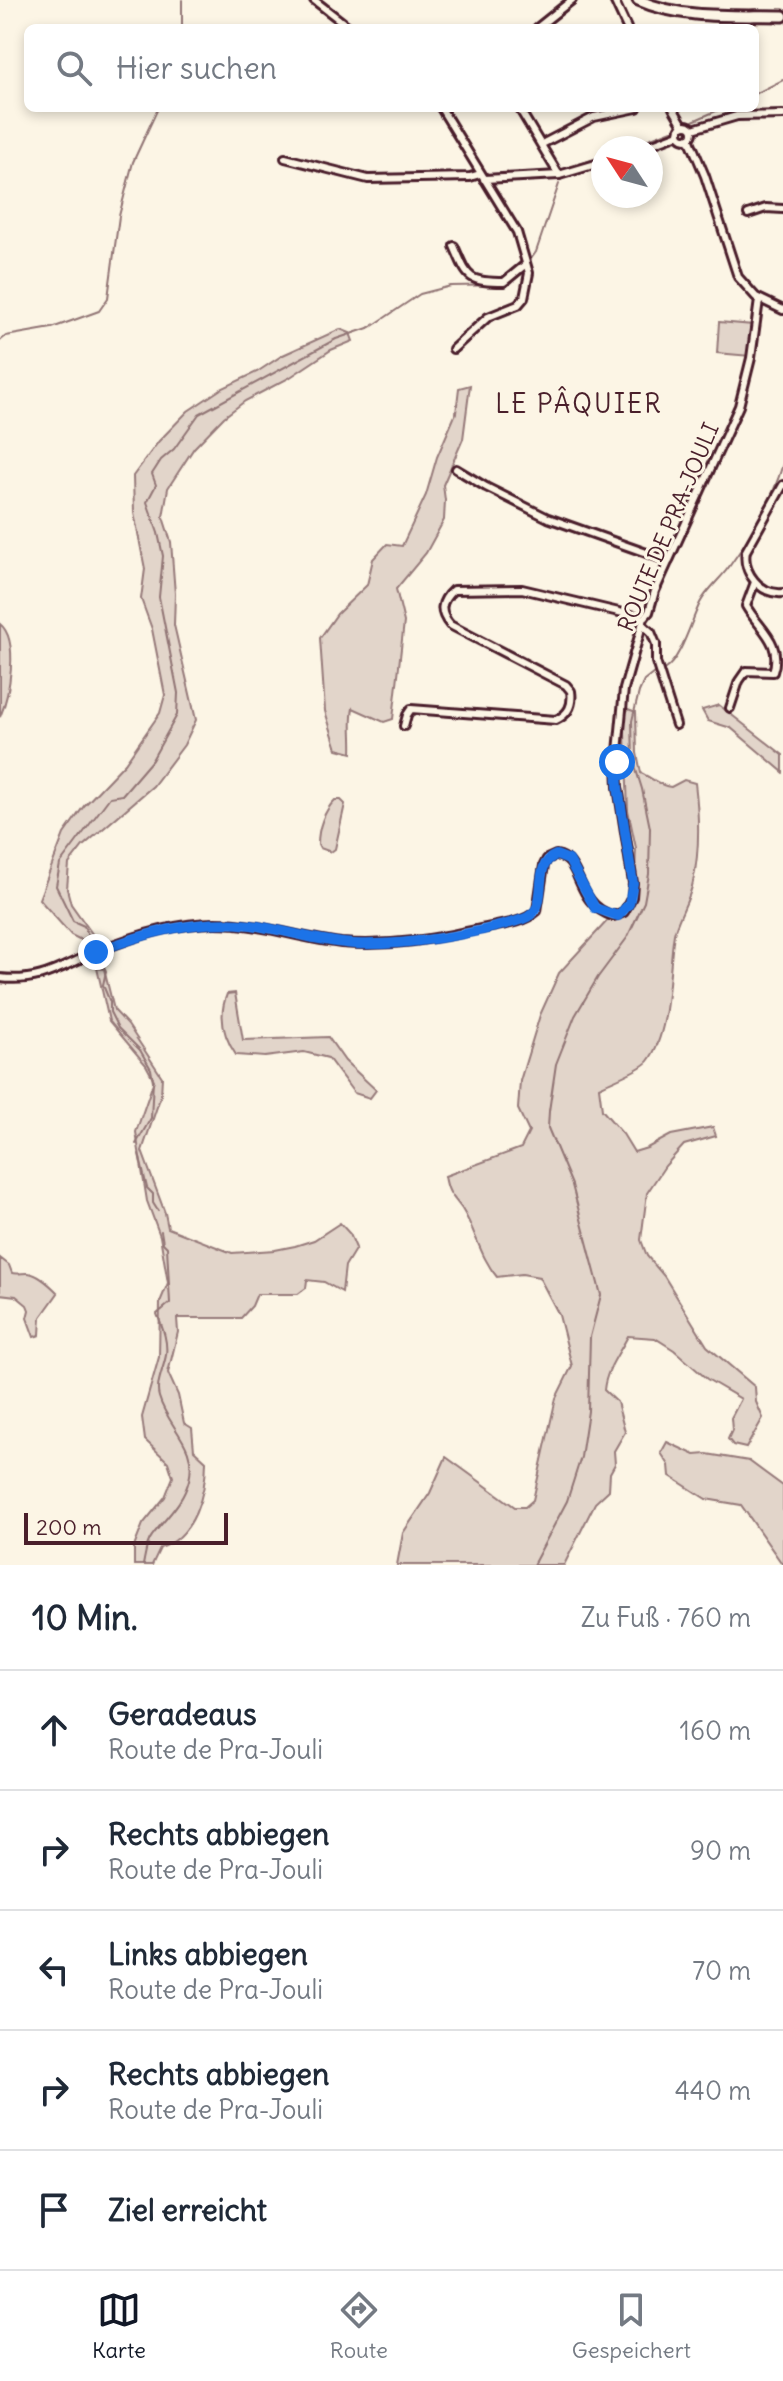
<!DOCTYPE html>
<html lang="de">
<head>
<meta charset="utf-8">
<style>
	body { margin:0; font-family:Delius,sans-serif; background:#f6f6f7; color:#1f2937 }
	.compass { position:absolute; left:591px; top:136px; width:72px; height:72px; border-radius:50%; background:#fff; box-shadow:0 4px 12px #0003; rotate:306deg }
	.scale { position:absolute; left:24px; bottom:20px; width:204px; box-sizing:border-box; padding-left:8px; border:4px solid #4a1f2b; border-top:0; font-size:22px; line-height:28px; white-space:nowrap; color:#4a1f2b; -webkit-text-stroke:6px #fcf5e5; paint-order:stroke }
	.stop { position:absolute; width:24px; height:24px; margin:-18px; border:6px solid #1a73e8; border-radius:50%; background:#fff }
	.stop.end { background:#1a73e8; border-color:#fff; box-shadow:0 2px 8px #0008 }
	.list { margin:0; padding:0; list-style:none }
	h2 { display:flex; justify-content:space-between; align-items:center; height:104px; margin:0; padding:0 32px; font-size:34px }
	h2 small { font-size:26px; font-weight:400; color:#747a83 }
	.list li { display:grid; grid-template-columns:52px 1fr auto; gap:24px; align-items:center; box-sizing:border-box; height:120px; padding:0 32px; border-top:2px solid #e0e1e3 }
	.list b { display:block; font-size:30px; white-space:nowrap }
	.list p { margin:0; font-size:26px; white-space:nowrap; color:#747a83 }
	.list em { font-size:26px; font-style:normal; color:#747a83 }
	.icon { flex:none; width:44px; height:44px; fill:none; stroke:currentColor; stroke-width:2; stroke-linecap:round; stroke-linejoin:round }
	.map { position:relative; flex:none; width:783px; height:1565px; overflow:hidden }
	.search { position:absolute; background:#fff; box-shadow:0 4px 12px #0003; left:24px; right:24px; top:24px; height:88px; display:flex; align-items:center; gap:20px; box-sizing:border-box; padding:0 28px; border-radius:12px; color:#747a83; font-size:30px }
	.sheet { height:704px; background:#fff }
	nav { display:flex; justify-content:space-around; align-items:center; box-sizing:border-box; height:112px; border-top:2px solid #e0e1e3; background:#fff; font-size:22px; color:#747a83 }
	nav a { display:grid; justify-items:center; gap:4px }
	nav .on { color:#111827 }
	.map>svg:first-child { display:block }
	.green { fill:#e2d5ca; stroke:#967a7a; stroke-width:2 }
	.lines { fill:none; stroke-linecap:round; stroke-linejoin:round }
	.stream { stroke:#917474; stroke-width:2 }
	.street-casing { stroke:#4a1f2b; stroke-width:12 }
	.secondary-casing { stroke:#4a1f2b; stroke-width:15 }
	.street { stroke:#fcf5e5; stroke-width:6 }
	.secondary { stroke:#fcf5e5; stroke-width:9 }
	.route { stroke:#1a73e8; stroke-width:10 }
	.labels { text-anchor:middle; stroke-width:6; stroke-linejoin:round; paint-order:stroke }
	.street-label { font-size:22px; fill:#4a1f2b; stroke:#fcf5e5 }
	.quarter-label { font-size:26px; letter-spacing:2px; fill:#4a1f2b; stroke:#fcf5e5 }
</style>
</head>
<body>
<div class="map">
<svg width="783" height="1565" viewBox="0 0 783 1565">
	<rect width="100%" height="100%" fill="#fcf5e5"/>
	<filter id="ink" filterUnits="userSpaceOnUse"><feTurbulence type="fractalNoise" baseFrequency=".0125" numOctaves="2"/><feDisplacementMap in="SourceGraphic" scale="16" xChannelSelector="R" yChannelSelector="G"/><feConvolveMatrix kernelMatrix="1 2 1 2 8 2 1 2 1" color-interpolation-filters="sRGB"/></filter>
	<g filter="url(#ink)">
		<g class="green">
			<polygon points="719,322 753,325 750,356 717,353"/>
			<polygon points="340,329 350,333 353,341 331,350 289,378 245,401 224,417 194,448 168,488 163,517 171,542 175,594 174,625 196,720 184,745 153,786 83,846 69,864 67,889 71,904 93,935 85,942 71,935 39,899 64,834 84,806 125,763 160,713 165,695 152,629 141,599 145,569 134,513 133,476 159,441 188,411 221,389 257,372 283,355"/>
			<path d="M470,385L463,439L443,485L445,500L444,520L426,553L396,589L404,622L393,719L384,722L353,708C350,724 353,738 352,753L337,749L325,711L320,638L337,614L367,585L373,559L387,544L402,546L426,495L437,457L456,413L459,388Z"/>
			<path d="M0,624C20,640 9,696 0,717Z"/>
			<polygon points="719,705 783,755 783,772 731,728 708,721 702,710"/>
			<path d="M628,709L636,712L637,753L641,773C652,778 659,786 671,787L684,780L695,783C699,815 700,850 693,882C690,900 677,919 674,934C668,970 671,1031 648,1061C641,1070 611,1081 599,1087L602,1110L623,1134L634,1152L647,1148L671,1135L713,1127L716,1136L684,1145L665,1166L647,1193L641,1240L647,1256L664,1276L707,1346L755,1387L756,1402L763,1418L746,1448L733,1445L728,1439L732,1430L731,1418L741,1399L707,1379L674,1350L655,1338L628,1336C619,1354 606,1369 604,1390L617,1402L625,1432L614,1451L615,1464L610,1473L609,1490L595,1503L564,1565H397L403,1533L430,1493L446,1457L515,1507H525L533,1500L556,1398L572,1366L559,1315L539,1277L522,1274L497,1277C480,1257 476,1231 462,1209C452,1195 448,1194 445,1176L521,1148L529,1132L518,1109L520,1081L540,1015L559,973L608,920L623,918L634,899L636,848L628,810L625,734L621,721Z"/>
			<path d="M335,800H341L345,804L335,849L331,852L320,848L318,844C318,828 324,811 335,800Z"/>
			<path d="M97,968L104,969L114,1010L128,1025L162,1077L161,1095L142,1151L165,1213L168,1228L232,1253L275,1250L295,1246L314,1240L340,1223L350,1234L356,1248L345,1266L342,1292L324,1282L307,1280L306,1288L298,1294H257L252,1306L241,1318H177L178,1332L168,1373L178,1395L184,1423L192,1428L194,1450L206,1461C206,1493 194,1538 160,1548L152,1565H134V1547L143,1524L165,1497L173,1477L168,1462L145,1440L142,1417L159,1357L160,1302L168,1283L160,1236L147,1201L136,1132L154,1080L146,1065L109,1021Z"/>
			<path d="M235,993L243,1040L328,1037L345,1061L376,1090L370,1098L354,1093L328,1058L304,1052L265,1057L236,1055C223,1036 218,1016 227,994Z"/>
			<path d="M0,1258L9,1265L12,1273C17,1274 22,1273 27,1273C38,1273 51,1286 58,1293L41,1317L40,1335L34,1337L27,1318L29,1310L27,1305L16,1296L0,1294Z"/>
			<polygon points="667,1442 695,1455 707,1454 749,1461 783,1486 783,1565 741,1505 706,1499 670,1476 669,1465 661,1453"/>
		</g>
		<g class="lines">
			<g class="stream">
				<polyline points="182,0 182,28"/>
				<polyline points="755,94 783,80"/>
				<polyline points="693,121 723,108"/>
				<polyline points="625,148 672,130"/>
				<polyline points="571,167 603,156"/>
				<polyline points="531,259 536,252 559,184"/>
				<polyline points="0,341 6,336 52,328 99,311 108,298 119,216 133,162 158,108"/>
				<path d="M665,669C681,659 691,621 700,603C708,588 722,578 731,564C752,535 773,498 783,464"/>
				<polyline points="94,948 84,926 73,921 56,886 60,864 110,797 122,795 152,760 177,715 178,693 159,597 163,556 158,533 147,502 156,485 152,474 161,460 174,449 199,414 336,339 371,327 420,294 451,286 507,285"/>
				<polyline points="98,954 106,971 103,985 110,1002 110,1012 118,1028 140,1050 151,1069 153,1081 151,1118 136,1144"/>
				<polyline points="139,1154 147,1188 153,1194 153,1203 158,1211"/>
				<path d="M143,1565C145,1556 146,1543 152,1536C165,1518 183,1504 189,1480C198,1445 168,1428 159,1397C155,1384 164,1368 166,1355C168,1340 162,1327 157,1314L170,1303L167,1247L163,1243L161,1231"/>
				<polyline points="533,1565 567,1501 581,1457 588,1411 590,1337 601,1295 572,1185 548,1128 549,1111 556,1064 575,1016 598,977 627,938 644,902 649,874 650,828 642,789 633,760 632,721 639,692 644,681 654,673"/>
			</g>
			<defs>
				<g id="street">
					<polyline points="314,0 350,28"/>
					<polyline points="614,0 627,28"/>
					<polyline points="537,28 572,0"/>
					<polyline points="441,108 517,232 529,273 524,298 518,305 488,317 453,349"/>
					<polyline points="519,108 559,175"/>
					<polyline points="673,108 683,125"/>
					<circle cx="686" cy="132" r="7"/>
					<polyline points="693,129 737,116 783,115"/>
					<polyline points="689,138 705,176 738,277 756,297 783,310"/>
					<polyline points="542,144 594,117 637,108"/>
					<polyline points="642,148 679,134"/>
					<polyline points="285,158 368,179 470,177 480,174"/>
					<polyline points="484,179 559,175 603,162"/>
					<polyline points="748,214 766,208 783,209"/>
					<path d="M454,246C468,278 467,282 504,282L526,264"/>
					<polyline points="456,469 486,487 548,518 669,561"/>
					<path d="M783,485L746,551C742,572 760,595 783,593"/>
					<polyline points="643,625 651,632 656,644 656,662 676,725"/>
					<path d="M730,708L739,681L746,671L773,672C783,642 759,629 746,606L755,582"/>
					<path d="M404,726L407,715L411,709L556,720C569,714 573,705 571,691L566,685L450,625C439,612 440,602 453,590L522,589L644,618"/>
					<path d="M0,978C41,983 62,966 98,951C134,936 176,923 215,923C259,923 299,938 341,943C389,947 434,939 480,929C498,925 522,924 537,911L544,865L547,859L556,855C584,859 573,903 613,916L624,912L632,897L633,883L618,787L617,762L624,689L644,618L649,612L655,591L739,406L751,358L759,300"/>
				</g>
				<path id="secondary" d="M638,0C683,20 735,15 783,16"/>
			</defs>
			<use href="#street" class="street-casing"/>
			<use href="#secondary" class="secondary-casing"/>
			<use href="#street" class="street"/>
			<use href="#secondary" class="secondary"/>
		</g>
	</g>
	<g class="lines" filter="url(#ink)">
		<path class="route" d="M96,952C145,933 198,918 251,925C286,930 319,942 354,944C403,946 476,935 523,919C554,909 528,866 556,855L569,860L595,908L618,916L629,904L633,883L618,787L617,762"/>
	</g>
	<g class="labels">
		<g class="street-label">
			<text transform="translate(668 527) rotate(-67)" y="8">ROUTE DE PRA-JOULI</text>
		</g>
		<g class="quarter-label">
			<text x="579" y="413">LE PÂQUIER</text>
		</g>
	</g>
</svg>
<svg class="compass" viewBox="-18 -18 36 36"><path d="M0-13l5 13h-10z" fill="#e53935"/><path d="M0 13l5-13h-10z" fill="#747a83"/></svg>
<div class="scale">200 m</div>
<div class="stop" style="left:617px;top:762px"></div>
<div class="stop end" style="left:96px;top:952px"></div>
<div class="search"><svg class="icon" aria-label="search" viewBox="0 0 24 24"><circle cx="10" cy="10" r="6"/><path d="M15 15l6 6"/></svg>Hier suchen</div>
</div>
<section class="sheet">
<h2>10 Min.<small>Zu Fuß · 760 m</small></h2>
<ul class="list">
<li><svg class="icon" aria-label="ahead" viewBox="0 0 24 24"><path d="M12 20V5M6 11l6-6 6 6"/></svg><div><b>Geradeaus</b><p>Route de Pra-Jouli</p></div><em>160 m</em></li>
<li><svg class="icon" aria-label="right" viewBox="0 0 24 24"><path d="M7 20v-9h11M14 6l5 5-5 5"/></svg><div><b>Rechts abbiegen</b><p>Route de Pra-Jouli</p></div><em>90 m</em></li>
<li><svg class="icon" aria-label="left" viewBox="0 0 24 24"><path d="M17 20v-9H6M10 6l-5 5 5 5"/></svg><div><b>Links abbiegen</b><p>Route de Pra-Jouli</p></div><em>70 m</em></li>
<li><svg class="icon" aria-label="right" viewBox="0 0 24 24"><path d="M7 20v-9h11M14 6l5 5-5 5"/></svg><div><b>Rechts abbiegen</b><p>Route de Pra-Jouli</p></div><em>440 m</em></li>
<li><svg class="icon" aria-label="arrive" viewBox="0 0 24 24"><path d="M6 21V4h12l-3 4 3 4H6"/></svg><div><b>Ziel erreicht</b></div></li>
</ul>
</section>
<nav>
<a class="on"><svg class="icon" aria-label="map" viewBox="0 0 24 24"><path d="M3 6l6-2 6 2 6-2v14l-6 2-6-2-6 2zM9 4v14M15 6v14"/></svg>Karte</a>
<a><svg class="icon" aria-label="directions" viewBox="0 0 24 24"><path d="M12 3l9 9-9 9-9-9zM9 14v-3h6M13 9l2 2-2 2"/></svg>Route</a>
<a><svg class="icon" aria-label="saved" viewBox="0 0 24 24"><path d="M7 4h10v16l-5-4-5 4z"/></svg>Gespeichert</a>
</nav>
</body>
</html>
